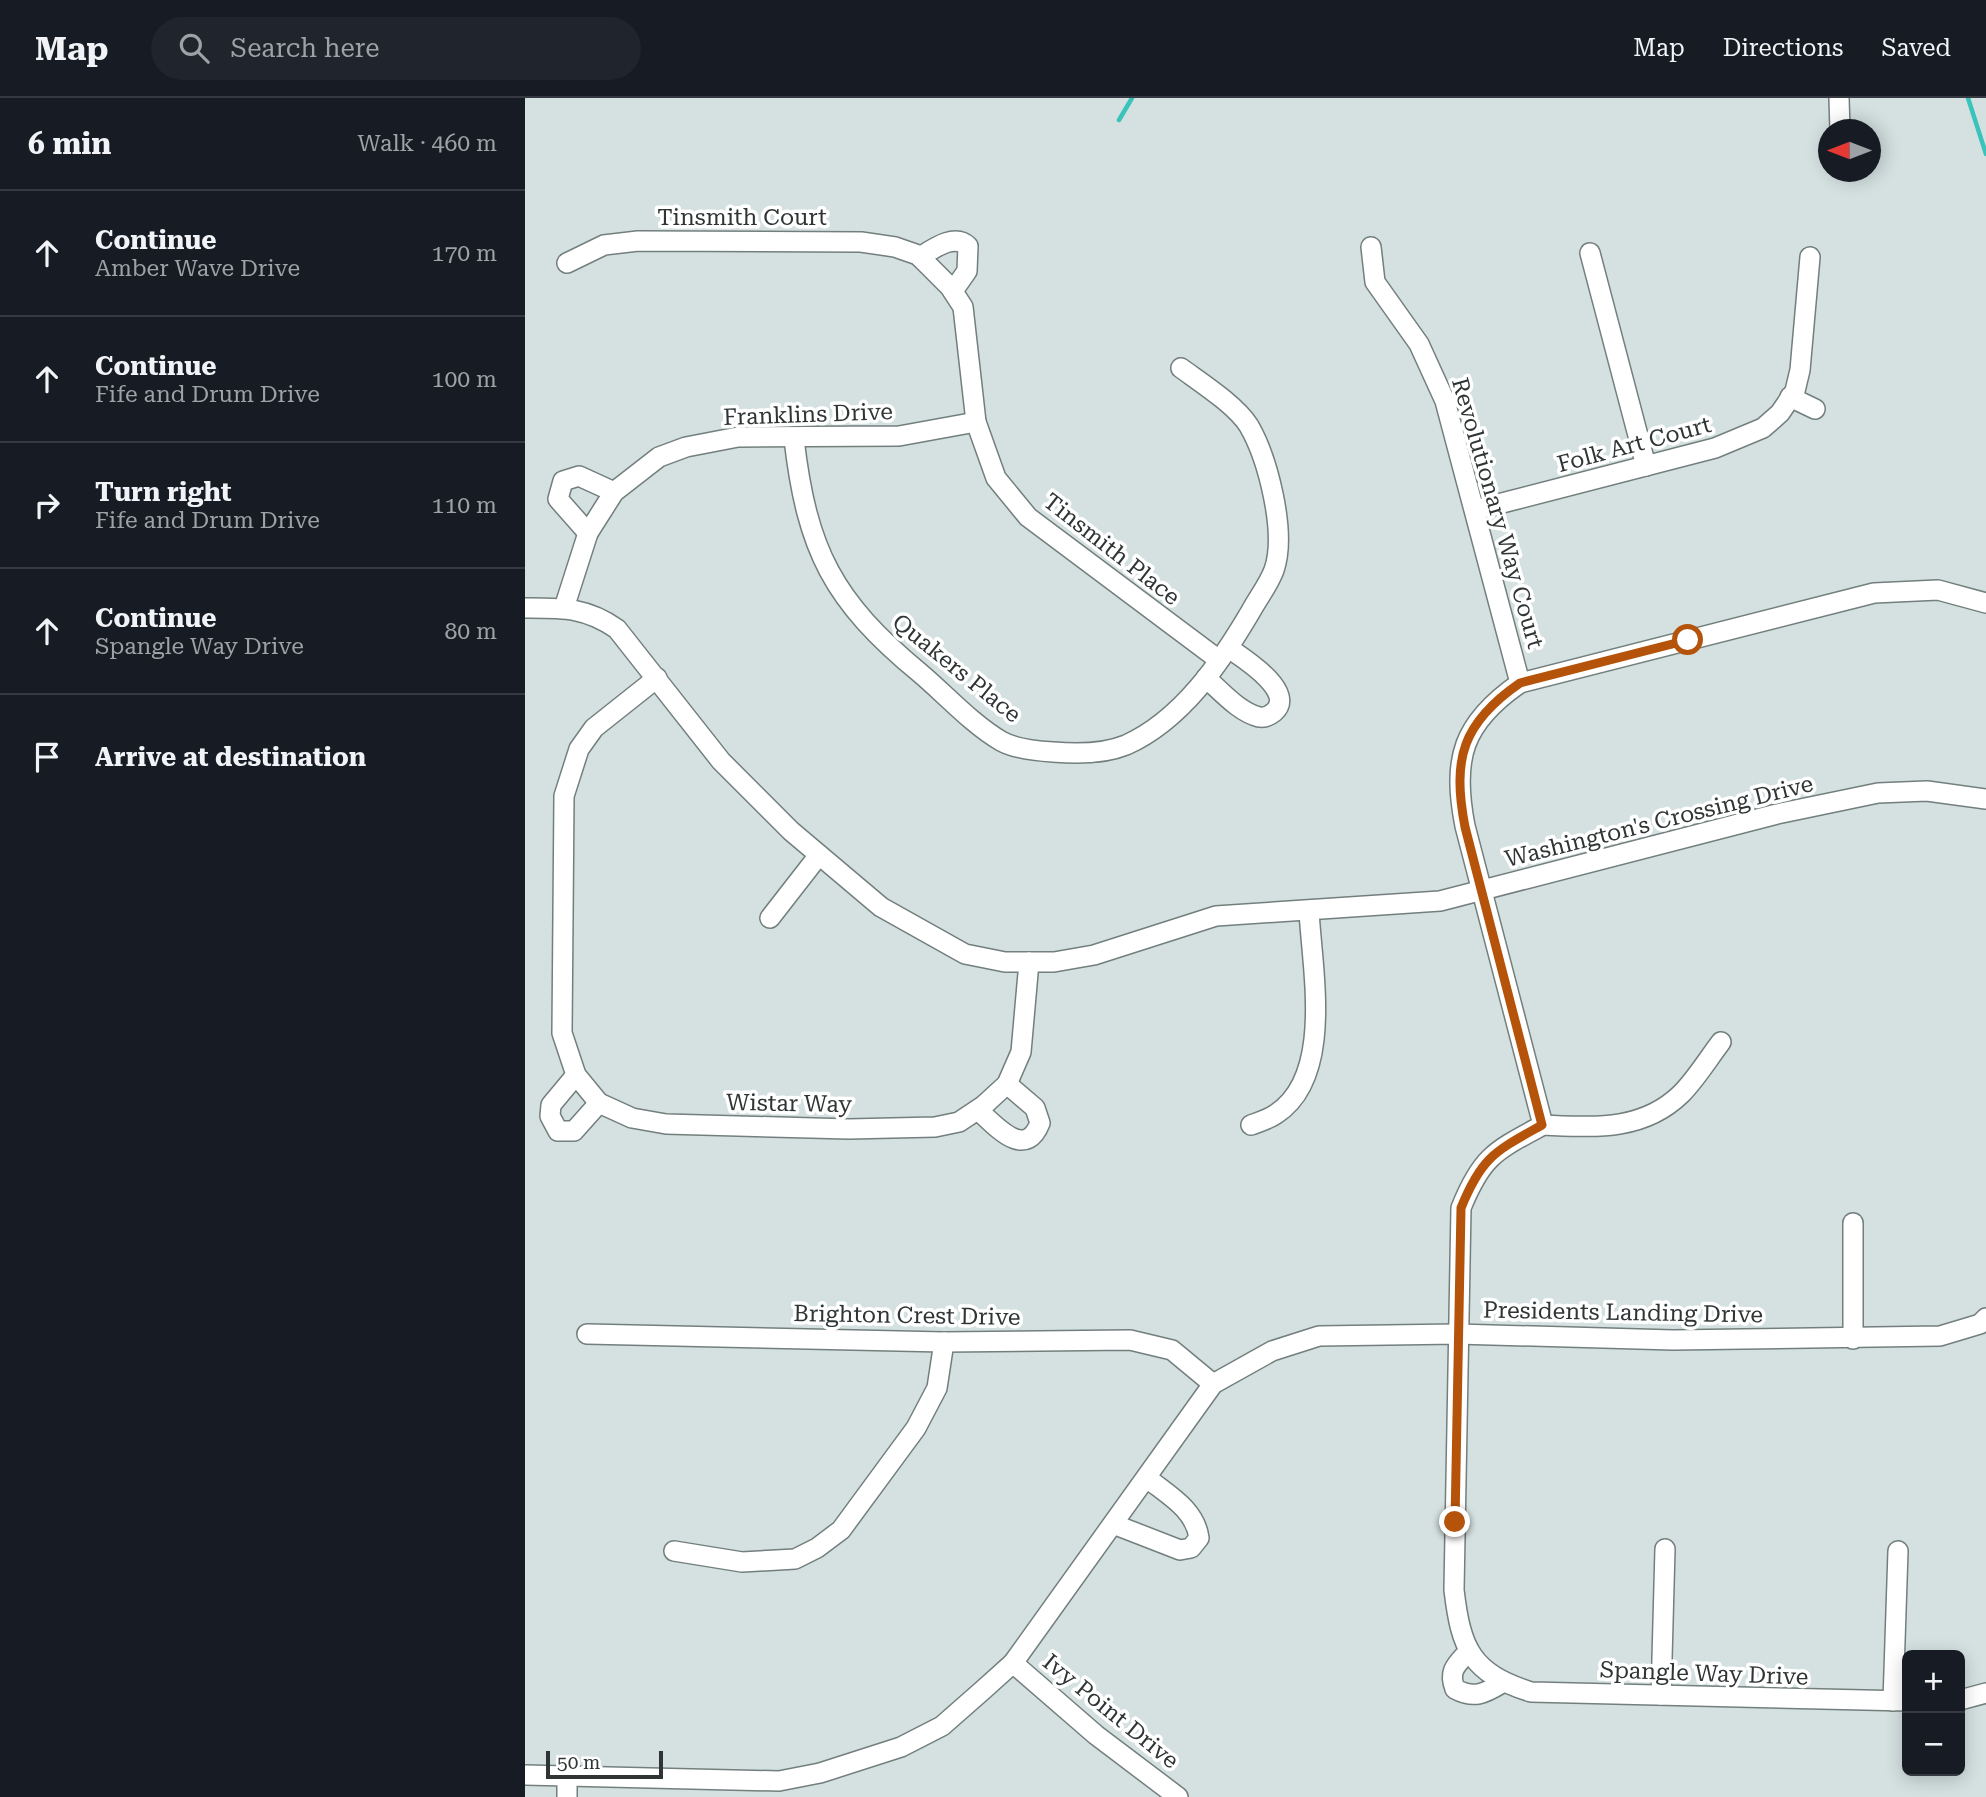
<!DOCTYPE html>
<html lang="en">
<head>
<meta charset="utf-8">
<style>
	body { margin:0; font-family:"Roboto Serif",serif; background:#20242c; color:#f1f3f6 }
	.controls { position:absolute; right:21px; bottom:21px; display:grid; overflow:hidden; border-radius:10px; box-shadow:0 4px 18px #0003 }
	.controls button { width:63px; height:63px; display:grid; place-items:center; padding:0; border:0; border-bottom:2px solid #363941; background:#171b24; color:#f1f3f6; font:35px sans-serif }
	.compass { position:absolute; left:1293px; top:21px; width:63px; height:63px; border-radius:50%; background:#171b24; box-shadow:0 4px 18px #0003; rotate:270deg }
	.scale { position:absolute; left:21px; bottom:18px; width:117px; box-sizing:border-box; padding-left:7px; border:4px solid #2f3434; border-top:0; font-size:19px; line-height:24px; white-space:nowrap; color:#2f3434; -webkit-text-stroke:5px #fff; paint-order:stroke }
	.stop { position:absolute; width:21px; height:21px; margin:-16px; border:5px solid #b45309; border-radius:50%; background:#fff }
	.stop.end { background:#b45309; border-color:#fff; box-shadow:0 2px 7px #0008 }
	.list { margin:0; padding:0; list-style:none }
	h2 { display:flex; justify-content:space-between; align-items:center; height:91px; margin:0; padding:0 28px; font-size:30px }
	h2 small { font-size:23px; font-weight:400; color:#9ea1a6 }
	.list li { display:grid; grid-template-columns:46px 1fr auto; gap:21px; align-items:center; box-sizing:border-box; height:126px; padding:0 28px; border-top:2px solid #363941 }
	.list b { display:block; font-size:26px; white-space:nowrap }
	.list p { margin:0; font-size:23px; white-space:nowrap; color:#9ea1a6 }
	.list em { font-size:23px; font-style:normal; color:#9ea1a6 }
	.icon { flex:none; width:38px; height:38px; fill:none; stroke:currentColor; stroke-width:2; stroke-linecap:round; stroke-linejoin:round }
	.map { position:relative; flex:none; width:1461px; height:1699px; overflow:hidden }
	header { display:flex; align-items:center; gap:42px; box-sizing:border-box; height:98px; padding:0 35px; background:#171b24; border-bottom:2px solid #363941 }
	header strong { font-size:33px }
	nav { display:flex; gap:38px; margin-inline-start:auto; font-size:24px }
	.search { width:490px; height:63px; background:#20242c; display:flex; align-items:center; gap:18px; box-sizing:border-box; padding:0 24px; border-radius:38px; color:#9ea1a6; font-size:26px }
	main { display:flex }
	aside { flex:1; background:#171b24 }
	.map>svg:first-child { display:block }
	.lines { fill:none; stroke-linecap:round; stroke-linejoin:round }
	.stream { stroke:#39c3bb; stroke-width:4.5 }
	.minor-casing { stroke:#727f7d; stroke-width:22 }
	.minor { stroke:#fff; stroke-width:19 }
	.route { stroke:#b45309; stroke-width:9 }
	.labels { text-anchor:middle; stroke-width:7; stroke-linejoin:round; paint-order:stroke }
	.street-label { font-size:23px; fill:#2f3434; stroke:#fff }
</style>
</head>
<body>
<header>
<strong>Map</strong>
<div class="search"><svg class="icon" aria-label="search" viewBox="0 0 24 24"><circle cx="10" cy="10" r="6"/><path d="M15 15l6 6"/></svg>Search here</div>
<nav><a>Map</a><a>Directions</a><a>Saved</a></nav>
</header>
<main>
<aside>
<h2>6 min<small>Walk · 460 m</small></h2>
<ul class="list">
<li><svg class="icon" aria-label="ahead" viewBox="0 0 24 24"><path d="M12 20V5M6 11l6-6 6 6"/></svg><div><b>Continue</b><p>Amber Wave Drive</p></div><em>170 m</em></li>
<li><svg class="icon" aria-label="ahead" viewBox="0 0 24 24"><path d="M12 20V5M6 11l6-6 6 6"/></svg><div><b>Continue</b><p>Fife and Drum Drive</p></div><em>100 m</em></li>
<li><svg class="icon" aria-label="right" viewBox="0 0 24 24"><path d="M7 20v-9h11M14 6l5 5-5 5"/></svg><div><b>Turn right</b><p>Fife and Drum Drive</p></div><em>110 m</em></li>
<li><svg class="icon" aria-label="ahead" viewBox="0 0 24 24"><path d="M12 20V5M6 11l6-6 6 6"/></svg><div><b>Continue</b><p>Spangle Way Drive</p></div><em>80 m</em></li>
<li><svg class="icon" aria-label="arrive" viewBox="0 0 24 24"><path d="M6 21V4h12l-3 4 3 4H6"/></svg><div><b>Arrive at destination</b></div></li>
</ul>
</aside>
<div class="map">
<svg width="1461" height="1699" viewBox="0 0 1461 1699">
	<rect width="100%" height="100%" fill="#d4e1e0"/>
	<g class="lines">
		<g class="stream">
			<polyline points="1443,0 1461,56"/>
			<polyline points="594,22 607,0"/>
		</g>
		<defs>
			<g id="minor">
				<polyline points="1314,0 1315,32"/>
				<polyline points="846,149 850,184 894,246 920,303 995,585"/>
				<polyline points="1065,155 1121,368"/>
				<path d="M395,159C408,151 429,135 443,148L442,173L428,193"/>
				<polyline points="42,165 79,147 113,143 336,144 370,149 393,157 425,189 438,209 451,324 471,380 503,419 694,562"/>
				<polyline points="1265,299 1290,311"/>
				<path d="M269,341C282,453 308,503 395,575C421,597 447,626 476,643C490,651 512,653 528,654C551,656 579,656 601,647C657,622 696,564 726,513C733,500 744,486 749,472C762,435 743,361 724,328C711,307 675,284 656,270"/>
				<polyline points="950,412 1190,350 1238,330 1255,315 1270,293 1275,272 1285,159"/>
				<polyline points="63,435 33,401 38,383 54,378 89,394"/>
				<path d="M0,510C37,510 61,509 92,531L196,663L266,733L356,809L440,856L480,864H529L569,857L691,818L915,803L1252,716L1353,695L1402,693L1461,701"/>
				<polyline points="39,510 63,435 89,394 134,359 161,349 213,339 374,338 451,324"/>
				<polyline points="132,580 69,630 54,651 39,698 37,935 51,977 74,1005 107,1020 141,1026 324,1031 410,1029 434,1024 458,1008 482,986 496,954 504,864"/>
				<path d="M681,580C697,594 714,614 734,619C739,620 744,618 749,614C772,594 718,560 705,551"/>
				<polyline points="245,820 294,757"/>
				<polyline points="51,977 26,1007 25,1018 33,1033 49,1033 74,1005"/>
				<path d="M453,1012C471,1028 500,1063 515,1025L510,1010L482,986"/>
				<path d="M726,1027C734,1024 744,1021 751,1016C809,978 787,872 784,813"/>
				<path d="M1018,1027C1067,1029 1117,1034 1156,996C1171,981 1183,961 1196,944"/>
				<polyline points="1328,1125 1328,1241"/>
				<polyline points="62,1236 419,1244 605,1242 647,1252 688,1286"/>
				<path d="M588,1426L655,1452L666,1450L674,1440C670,1411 643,1397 622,1380"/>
				<polyline points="149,1453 217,1464 270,1461 292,1450 316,1432 391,1330 412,1290 419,1244"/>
				<path d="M943,1554C931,1567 923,1573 930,1591C949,1601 959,1596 977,1585"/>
				<polyline points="488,1565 571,1637 653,1699"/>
				<polyline points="1136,1597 1140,1451"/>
				<polyline points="1435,1602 1461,1595"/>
				<polyline points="1368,1603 1373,1453"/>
				<path d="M1382,1603L1006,1594C946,1575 936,1551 929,1492L936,1110C957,1058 970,1053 1018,1027L940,728C927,661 937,625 995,585L1349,495L1413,492L1461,505"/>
				<polyline points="0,1677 254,1683 295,1675 376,1649 417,1628 458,1592 488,1565 688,1286 747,1253 794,1238 932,1236 1148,1242 1415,1238 1455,1226 1461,1220"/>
				<polyline points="42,1699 42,1678"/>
			</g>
		</defs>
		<use href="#minor" class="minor-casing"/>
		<use href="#minor" class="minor"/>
	</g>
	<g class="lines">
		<path class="route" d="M930,1424L936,1110C957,1058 971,1053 1017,1027L940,729C927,661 937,625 995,585L1163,542"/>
	</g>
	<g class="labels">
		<g class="street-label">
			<text x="217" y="127">Tinsmith Court</text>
			<text transform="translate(283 316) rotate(-2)" y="8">Franklins Drive</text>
			<text transform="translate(1109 346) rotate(-15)" y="8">Folk Art Court</text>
			<text transform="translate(973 415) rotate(74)" y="8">Revolutionary Way Court</text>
			<text transform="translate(587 451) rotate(38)" y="8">Tinsmith Place</text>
			<text transform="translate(432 570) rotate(39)" y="8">Quakers Place</text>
			<text transform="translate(1134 723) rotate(-14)" y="8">Washington's Crossing Drive</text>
			<text transform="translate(264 1005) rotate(1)" y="8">Wistar Way</text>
			<text transform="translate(1098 1214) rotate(1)" y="8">Presidents Landing Drive</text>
			<text transform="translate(382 1217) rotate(1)" y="8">Brighton Crest Drive</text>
			<text transform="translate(1179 1575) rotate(2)" y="8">Spangle Way Drive</text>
			<text transform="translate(586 1613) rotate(39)" y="8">Ivy Point Drive</text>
		</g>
	</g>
</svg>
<div class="controls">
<button>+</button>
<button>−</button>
</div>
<svg class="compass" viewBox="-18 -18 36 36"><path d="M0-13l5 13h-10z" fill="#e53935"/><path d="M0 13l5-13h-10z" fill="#9ea1a6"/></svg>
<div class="scale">50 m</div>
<div class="stop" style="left:1163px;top:542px"></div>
<div class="stop end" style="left:930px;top:1424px"></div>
</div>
</main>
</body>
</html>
